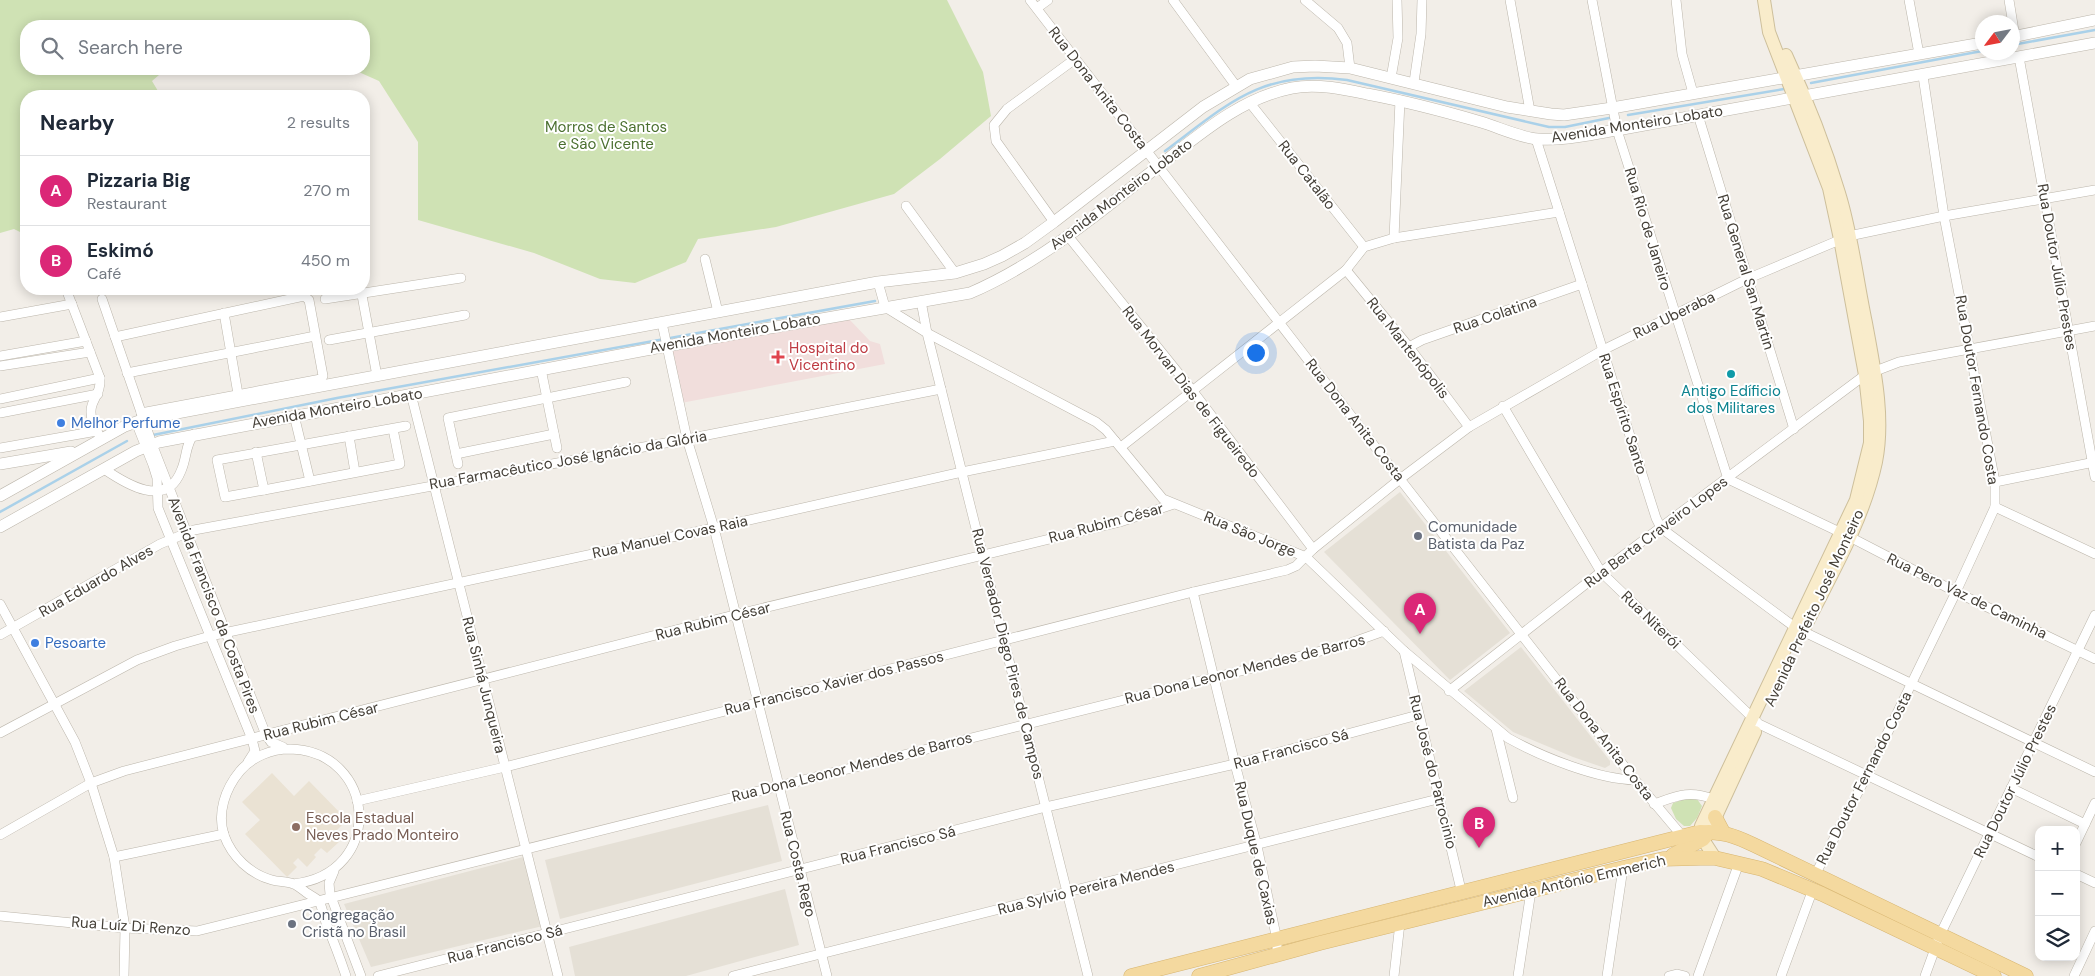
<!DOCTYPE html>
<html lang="en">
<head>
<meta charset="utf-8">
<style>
	body { margin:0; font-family:"DM Sans",sans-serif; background:#f2f2f3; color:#1f2937 }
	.controls { position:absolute; right:15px; bottom:15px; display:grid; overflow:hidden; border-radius:10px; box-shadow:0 2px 12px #0003 }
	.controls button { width:45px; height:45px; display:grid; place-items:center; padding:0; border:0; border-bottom:1px solid #e0e1e3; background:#fff; color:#1f2937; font:25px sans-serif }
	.compass { position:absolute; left:1975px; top:15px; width:45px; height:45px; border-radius:50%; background:#fff; box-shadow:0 2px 12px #0003; rotate:238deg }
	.you { position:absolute; left:1255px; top:352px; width:18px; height:18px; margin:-12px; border:4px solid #fff; border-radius:50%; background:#1a73e8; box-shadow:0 0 0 8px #1a73e833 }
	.badge { display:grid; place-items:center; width:32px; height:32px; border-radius:50%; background:#db2777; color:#fff; font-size:16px; font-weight:700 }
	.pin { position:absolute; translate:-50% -41px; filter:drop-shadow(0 1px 2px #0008) }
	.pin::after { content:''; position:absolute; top:26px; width:18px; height:15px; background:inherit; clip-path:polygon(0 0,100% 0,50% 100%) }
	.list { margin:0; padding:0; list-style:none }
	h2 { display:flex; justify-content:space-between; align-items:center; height:65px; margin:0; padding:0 20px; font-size:21px }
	h2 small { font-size:16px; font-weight:400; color:#747a83 }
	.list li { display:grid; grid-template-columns:32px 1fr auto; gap:15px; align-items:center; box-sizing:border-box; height:70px; padding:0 20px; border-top:1px solid #e0e1e3 }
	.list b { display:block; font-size:19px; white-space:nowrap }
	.list p { margin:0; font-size:16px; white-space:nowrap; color:#747a83 }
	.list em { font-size:16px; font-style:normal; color:#747a83 }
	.icon { flex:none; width:28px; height:28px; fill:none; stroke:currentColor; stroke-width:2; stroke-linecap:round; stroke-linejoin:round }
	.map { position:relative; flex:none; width:2095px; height:976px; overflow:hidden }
	.search { position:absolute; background:#fff; box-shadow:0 2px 12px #0003; left:20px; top:20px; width:350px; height:55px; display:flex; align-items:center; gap:12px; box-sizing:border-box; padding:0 18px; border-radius:20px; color:#747a83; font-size:19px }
	.panel { position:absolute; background:#fff; box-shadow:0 2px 12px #0003; left:20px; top:90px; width:350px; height:205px; border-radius:20px }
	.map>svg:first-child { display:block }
	.residential { fill:#e5e0d6 }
	.education { fill:#eae2d3 }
	.medical { fill:#f1dedc }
	.green { fill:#cfe2b4 }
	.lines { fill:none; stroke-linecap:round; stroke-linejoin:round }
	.stream { stroke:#aad1e9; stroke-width:2.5 }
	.minor-casing { stroke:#bcb6ab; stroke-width:10 }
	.tertiary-casing { stroke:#bcb6ab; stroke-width:12 }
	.secondary-casing { stroke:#cdbf9b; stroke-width:14 }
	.primary-casing { stroke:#d7b570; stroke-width:15 }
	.minor { stroke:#fff; stroke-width:9 }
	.tertiary { stroke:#fff; stroke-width:11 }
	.secondary { stroke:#f9eccb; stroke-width:12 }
	.primary { stroke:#f4d99f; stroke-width:14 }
	.health-dot { fill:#e0444e; stroke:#fff; stroke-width:2 }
	.culture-dot { fill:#0f9aa8; stroke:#fff; stroke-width:2 }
	.shop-dot { fill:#3f7fe0; stroke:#fff; stroke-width:2 }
	.worship-dot { fill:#6b7280; stroke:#fff; stroke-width:2 }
	.education-dot { fill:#8d6e63; stroke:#fff; stroke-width:2 }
	.labels { text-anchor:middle; stroke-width:4; stroke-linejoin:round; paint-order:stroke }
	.street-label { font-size:15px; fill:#443f37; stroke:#fff }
	.park-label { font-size:15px; fill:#4b7030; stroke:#fff }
	.health-label { font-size:15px; fill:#be3a42; stroke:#fff; text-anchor:start }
	.culture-label { font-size:15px; fill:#0d838f; stroke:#fff }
	.shop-label { font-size:15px; fill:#366cbe; stroke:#fff; text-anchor:start }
	.worship-label { font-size:15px; fill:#5b616d; stroke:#fff; text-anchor:start }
	.education-label { font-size:15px; fill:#785e54; stroke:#fff; text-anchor:start }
</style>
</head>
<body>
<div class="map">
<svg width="2095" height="976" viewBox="0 0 2095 976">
	<rect width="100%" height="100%" fill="#f2eee8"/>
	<g class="residential">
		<polygon points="1400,492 1510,633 1450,680 1324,552"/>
		<polygon points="1521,647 1610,761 1610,765 1605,768 1573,757 1513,732 1464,691"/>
		<polygon points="768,805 782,861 560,919 545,860"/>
		<polygon points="527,856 543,926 371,967 344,904"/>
		<polygon points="785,889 799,945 686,976 575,976 569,947"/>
	</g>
	<polygon class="education" points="272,773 294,796 309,781 347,820 332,835 339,842 327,853 321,848 314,855 316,857 307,867 298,858 293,863 297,867 287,877 245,834 260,820 242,802"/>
	<polygon class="medical" points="849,319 870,341 880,344 885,364 681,403 670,351"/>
	<g class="green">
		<polygon points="0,0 947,0 983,72 991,116 940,159 894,194 776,227 698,239 686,262 635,283 600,279 534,253 418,220 418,142 379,81 352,69 364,69 364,26 26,26 26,69 166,69 152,81 161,96 26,96 26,235 14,229 0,233"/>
		<polygon points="1685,799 1697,799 1702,806 1697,818 1690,826 1684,826 1676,819 1671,808 1673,803"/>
	</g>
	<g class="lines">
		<g class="stream">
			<polyline points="2012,45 2095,30"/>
			<polyline points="1811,83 1982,51"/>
			<polyline points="1628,115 1784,89"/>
			<path d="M1165,151C1229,103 1262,69 1347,80L1549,127H1565L1609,118"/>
			<polyline points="153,435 337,398 875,301"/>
			<polyline points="0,512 127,441"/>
		</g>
		<defs>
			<g id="minor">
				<polyline points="1030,0 1400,479 1635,780 1683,837"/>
				<polyline points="1173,0 1236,86"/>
				<polyline points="1305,0 1338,28 1347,43 1350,68"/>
				<polyline points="1510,0 1530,111"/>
				<polyline points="1592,0 1617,130 1728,479 1850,537 1956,592 2095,659"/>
				<polyline points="1676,0 1682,54 1693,93"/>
				<polyline points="1909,0 1919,54"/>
				<polyline points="2009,0 2015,37"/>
				<polyline points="1037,8 1048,0"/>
				<polyline points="2019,57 2095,477"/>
				<polyline points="1391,78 1398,38 1397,0"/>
				<polyline points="1414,82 1421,34 1422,0"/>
				<polyline points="1250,103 1364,247"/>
				<polyline points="1698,115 1794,429"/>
				<polyline points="1536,139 1656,518 1661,528 1796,628 2095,772"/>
				<polyline points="906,206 955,273"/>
				<polyline points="1054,222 996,141 994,125 1007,109 1075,59"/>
				<polyline points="1068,236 1192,390 1313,549"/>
				<polyline points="1394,238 1400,100"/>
				<polyline points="705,259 718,312"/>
				<polyline points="1346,270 1409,347 1469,427"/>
				<path d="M878,282L885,307L927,333L1096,422L1106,430L1163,499L1306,557L1404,651L1508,738C1542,757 1597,779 1635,780"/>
				<path d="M66,289L100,378C101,389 96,395 92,405C88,417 96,429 101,439"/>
				<polyline points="361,290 377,376"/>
				<polyline points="102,299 152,444 266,735 271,742 283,747"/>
				<polyline points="325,299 461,278"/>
				<polyline points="921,301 927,333 1088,976"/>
				<polyline points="224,313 238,394"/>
				<polyline points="0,317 72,304"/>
				<polyline points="662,323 687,439 714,528 827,976"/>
				<polyline points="115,337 304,296 309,300 323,376 321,379 141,413"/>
				<polyline points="329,340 465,315"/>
				<polyline points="1409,347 1422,340 1582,284"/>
				<polyline points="0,356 86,341"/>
				<polyline points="0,366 90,352"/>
				<polyline points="541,369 557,448"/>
				<polyline points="127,373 315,336"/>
				<polyline points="411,394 558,976"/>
				<polyline points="0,399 100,378"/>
				<polyline points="1503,406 1601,572 1759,724 2039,857"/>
				<polyline points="0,413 98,394"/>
				<polyline points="294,415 310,481"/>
				<polyline points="136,422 153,465 157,478 158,508 252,739 255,751 248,762"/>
				<polyline points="349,436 355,472"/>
				<polyline points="1121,447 1346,270 1364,247 1394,238 1559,212"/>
				<polyline points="0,448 97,431"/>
				<polyline points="256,452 264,490 400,464 393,429"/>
				<polyline points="456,454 554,434"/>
				<polyline points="458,464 448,418 626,382"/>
				<path d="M104,469C126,484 166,509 181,471C187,458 185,445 194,434"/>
				<polyline points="1995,482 2095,462"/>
				<polyline points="264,490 225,497 217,460 406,426"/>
				<polyline points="1995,507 2095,554"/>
				<polyline points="1193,592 1235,764 1257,846 1277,940 1277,955"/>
				<polyline points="0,604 75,742 91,783 114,857 125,928 124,976"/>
				<polyline points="0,635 160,544 194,530 687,439 941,389"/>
				<polyline points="1404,651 1462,894"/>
				<polyline points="1449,691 1601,572 1865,375 1899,362 2095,326"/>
				<polyline points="1496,729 1513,798"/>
				<polyline points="0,733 137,660 175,646 210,636 714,528 962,472 1115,441"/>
				<polyline points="2011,788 2085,824"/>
				<polyline points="357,801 505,767 1193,592 1287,570 1296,566 1313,549 1400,479 1469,427 1603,350 1747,279 1849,236 1944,216 2095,190"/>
				<path d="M1654,804C1677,796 1689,790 1713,799"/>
				<polyline points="0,835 91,783 124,771 734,615 1120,522 1174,504"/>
				<polyline points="2076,843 2095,803"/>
				<polyline points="114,857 224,834"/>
				<polyline points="334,871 329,883 330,894 361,976"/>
				<polyline points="2076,874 2095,883"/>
				<polyline points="1815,875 1867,775 1956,592 1995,507 1995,482 1944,216 1923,76"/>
				<path d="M293,884C386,874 377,751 290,749C271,749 252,757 240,771C225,789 217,813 224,835C232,857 250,874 272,880C279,882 287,881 294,884C298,886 303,890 307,893C310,895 316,898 319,901C322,907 324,916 326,923C333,940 340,958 346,976"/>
				<polyline points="0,916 125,928 197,931 1345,645 1384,631"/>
				<polyline points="378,976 1046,807 1235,764 1418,715"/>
				<polyline points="733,976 1438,799"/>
				<polyline points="1394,976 1400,923"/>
				<polyline points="1518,976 1531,891"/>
				<polyline points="1607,976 1623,868"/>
				<polyline points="1669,976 1677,974 1685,976"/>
				<polyline points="1698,976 1739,863"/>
				<polyline points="1781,976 1813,889"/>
				<polyline points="1925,976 1940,935 2095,615"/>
				<polyline points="2074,976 2095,931"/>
			</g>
			<g id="tertiary">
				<polyline points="2012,37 2095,20"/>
				<polyline points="0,464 71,452"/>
				<polyline points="0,496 125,426 145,419 878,282 955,273 984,264 1002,256 1025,243 1054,222 1203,107 1250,79 1293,67 1315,66 1350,68 1507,107 1551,114 1564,115 1612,108 1982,43"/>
				<path d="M0,527L136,451L159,442L667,346L970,293C1040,263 1100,212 1160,165C1200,134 1241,98 1292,88C1316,83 1344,89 1367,94C1405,101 1443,111 1481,122C1498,127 1521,138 1538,139C1564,141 1591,134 1617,130L2095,43"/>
			</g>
			<g id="secondary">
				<path d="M1786,55C1807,100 1825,146 1839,193C1852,235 1857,280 1866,323C1874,367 1885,417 1876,462C1863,523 1828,580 1801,635"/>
				<polyline points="1712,825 1755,732"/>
				<polyline points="1715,858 1704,841 1701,826 1856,500 1870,443 1870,421 1865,375 1840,239 1829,188 1769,32 1764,0"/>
			</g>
			<g id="primary">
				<polyline points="1715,817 1723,832"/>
				<polyline points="1673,855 1703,839 1709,832"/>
				<path d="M1131,976L1700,832C1724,832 1733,835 1754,845L2026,976"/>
				<polyline points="1199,976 1320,943 1623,868 1663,859 1700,858 1715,858 1762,869 1822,894 1994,976"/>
			</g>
		</defs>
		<use href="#minor" class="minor-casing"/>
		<use href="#tertiary" class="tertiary-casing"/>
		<use href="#secondary" class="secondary-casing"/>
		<use href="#primary" class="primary-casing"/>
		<use href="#minor" class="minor"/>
		<use href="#tertiary" class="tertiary"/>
		<use href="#secondary" class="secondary"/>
		<use href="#primary" class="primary"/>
	</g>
	<path class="health-dot" d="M775.5 349.5h5v5h5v5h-5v5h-5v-5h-5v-5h5z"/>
	<circle class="culture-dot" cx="1731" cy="374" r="5"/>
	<g class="shop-dot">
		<circle cx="61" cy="423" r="5"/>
		<circle cx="35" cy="643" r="5"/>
	</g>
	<g class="worship-dot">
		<circle cx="1418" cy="536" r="5"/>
		<circle cx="292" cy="924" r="5"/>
	</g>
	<circle class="education-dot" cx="296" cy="827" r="5"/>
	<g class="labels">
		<g class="street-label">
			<text transform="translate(1098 88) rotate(52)" y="5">Rua Dona Anita Costa</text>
			<text transform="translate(1637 124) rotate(-9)" y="5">Avenida Monteiro Lobato</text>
			<text transform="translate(1307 175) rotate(52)" y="5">Rua Catalão</text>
			<text transform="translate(1121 194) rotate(-37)" y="5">Avenida Monteiro Lobato</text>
			<text transform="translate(1648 229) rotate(73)" y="5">Rua Rio de Janeiro</text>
			<text transform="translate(2057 267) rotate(80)" y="5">Rua Doutor Júlio Prestes</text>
			<text transform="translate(1746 272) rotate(73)" y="5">Rua General San Martin</text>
			<text transform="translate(1495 315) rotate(-19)" y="5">Rua Colatina</text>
			<text transform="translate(1674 315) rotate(-26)" y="5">Rua Uberaba</text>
			<text transform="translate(735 333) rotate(-10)" y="5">Avenida Monteiro Lobato</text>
			<text transform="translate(1408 348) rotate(52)" y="5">Rua Mantenópolis</text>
			<text transform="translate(1977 390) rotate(80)" y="5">Rua Doutor Fernando Costa</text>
			<text transform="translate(1191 392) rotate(52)" y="5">Rua Morvan Dias de Figueiredo</text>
			<text transform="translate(337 408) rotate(-10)" y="5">Avenida Monteiro Lobato</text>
			<text transform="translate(1623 414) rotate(72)" y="5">Rua Espírito Santo</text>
			<text transform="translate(1355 420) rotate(52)" y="5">Rua Dona Anita Costa</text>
			<text transform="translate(568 460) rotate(-10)" y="5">Rua Farmacêutico José Ignácio da Glória</text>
			<text transform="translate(1106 523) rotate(-15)" y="5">Rua Rubim César</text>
			<text transform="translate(1656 532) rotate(-37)" y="5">Rua Berta Craveiro Lopes</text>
			<text transform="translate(1250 534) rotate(22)" y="5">Rua São Jorge</text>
			<text transform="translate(670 537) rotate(-12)" y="5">Rua Manuel Covas Raia</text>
			<text transform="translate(96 581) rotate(-30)" y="5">Rua Eduardo Alves</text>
			<text transform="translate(1967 596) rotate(26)" y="5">Rua Pero Vaz de Caminha</text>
			<text transform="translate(214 605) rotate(69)" y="5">Avenida Francisco da Costa Pires</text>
			<text transform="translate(1814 608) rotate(-65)" y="5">Avenida Prefeito José Monteiro</text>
			<text transform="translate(1651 620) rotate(44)" y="5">Rua Niterói</text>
			<text transform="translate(713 621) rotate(-14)" y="5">Rua Rubim César</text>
			<text transform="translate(1008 654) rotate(76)" y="5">Rua Vereador Diego Pires de Campos</text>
			<text transform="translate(1245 669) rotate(-14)" y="5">Rua Dona Leonor Mendes de Barros</text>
			<text transform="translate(834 683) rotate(-14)" y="5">Rua Francisco Xavier dos Passos</text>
			<text transform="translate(484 685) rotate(76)" y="5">Rua Sinhá Junqueira</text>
			<text transform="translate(321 721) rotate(-14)" y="5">Rua Rubim César</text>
			<text transform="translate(1604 739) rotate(52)" y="5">Rua Dona Anita Costa</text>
			<text transform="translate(1291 749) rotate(-15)" y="5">Rua Francisco Sá</text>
			<text transform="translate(852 767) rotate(-14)" y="5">Rua Dona Leonor Mendes de Barros</text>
			<text transform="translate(1433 772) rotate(76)" y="5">Rua José do Patrocinio</text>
			<text transform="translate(1864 778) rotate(-63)" y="5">Rua Doutor Fernando Costa</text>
			<text transform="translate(2015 781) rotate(-64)" y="5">Rua Doutor Júlio Prestes</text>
			<text transform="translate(898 845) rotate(-14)" y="5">Rua Francisco Sá</text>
			<text transform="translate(1256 853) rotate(77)" y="5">Rua Duque de Caxias</text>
			<text transform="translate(798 864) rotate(76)" y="5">Rua Costa Rego</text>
			<text transform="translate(1574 881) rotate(-13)" y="5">Avenida Antônio Emmerich</text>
			<text transform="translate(1086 888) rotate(-14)" y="5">Rua Sylvio Pereira Mendes</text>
			<text transform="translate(131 926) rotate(4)" y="5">Rua Luíz Di Renzo</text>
			<text transform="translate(505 944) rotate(-14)" y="5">Rua Francisco Sá</text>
		</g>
		<g class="park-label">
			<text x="606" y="132">Morros de Santos<tspan x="606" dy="17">e São Vicente</tspan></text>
		</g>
		<g class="health-label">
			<text x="789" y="353">Hospital do<tspan x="789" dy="17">Vicentino</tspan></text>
		</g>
		<g class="culture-label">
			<text x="1731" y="396">Antigo Edíficio<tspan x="1731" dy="17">dos Militares</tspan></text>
		</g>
		<g class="shop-label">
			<text x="71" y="428">Melhor Perfume</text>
			<text x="45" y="648">Pesoarte</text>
		</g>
		<g class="worship-label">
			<text x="1428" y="532">Comunidade<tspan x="1428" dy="17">Batista da Paz</tspan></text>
			<text x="302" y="920">Congregação<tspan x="302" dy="17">Cristã no Brasil</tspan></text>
		</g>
		<g class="education-label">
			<text x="306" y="823">Escola Estadual<tspan x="306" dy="17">Neves Prado Monteiro</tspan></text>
		</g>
	</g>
</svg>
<div class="controls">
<button>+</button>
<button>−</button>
<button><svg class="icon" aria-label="layers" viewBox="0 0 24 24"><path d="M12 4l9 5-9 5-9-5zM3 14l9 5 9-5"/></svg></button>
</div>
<svg class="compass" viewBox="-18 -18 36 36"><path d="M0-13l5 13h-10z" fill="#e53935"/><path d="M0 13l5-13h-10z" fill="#747a83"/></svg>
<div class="you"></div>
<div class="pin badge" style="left:1420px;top:634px">A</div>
<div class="pin badge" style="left:1479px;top:848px">B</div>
<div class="search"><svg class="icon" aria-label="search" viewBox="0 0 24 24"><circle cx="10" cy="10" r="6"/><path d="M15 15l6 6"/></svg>Search here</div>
<section class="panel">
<h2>Nearby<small>2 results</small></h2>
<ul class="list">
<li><span class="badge">A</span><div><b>Pizzaria Big</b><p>Restaurant</p></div><em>270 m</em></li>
<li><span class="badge">B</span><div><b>Eskimó</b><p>Café</p></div><em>450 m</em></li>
</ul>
</section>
</div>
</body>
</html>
